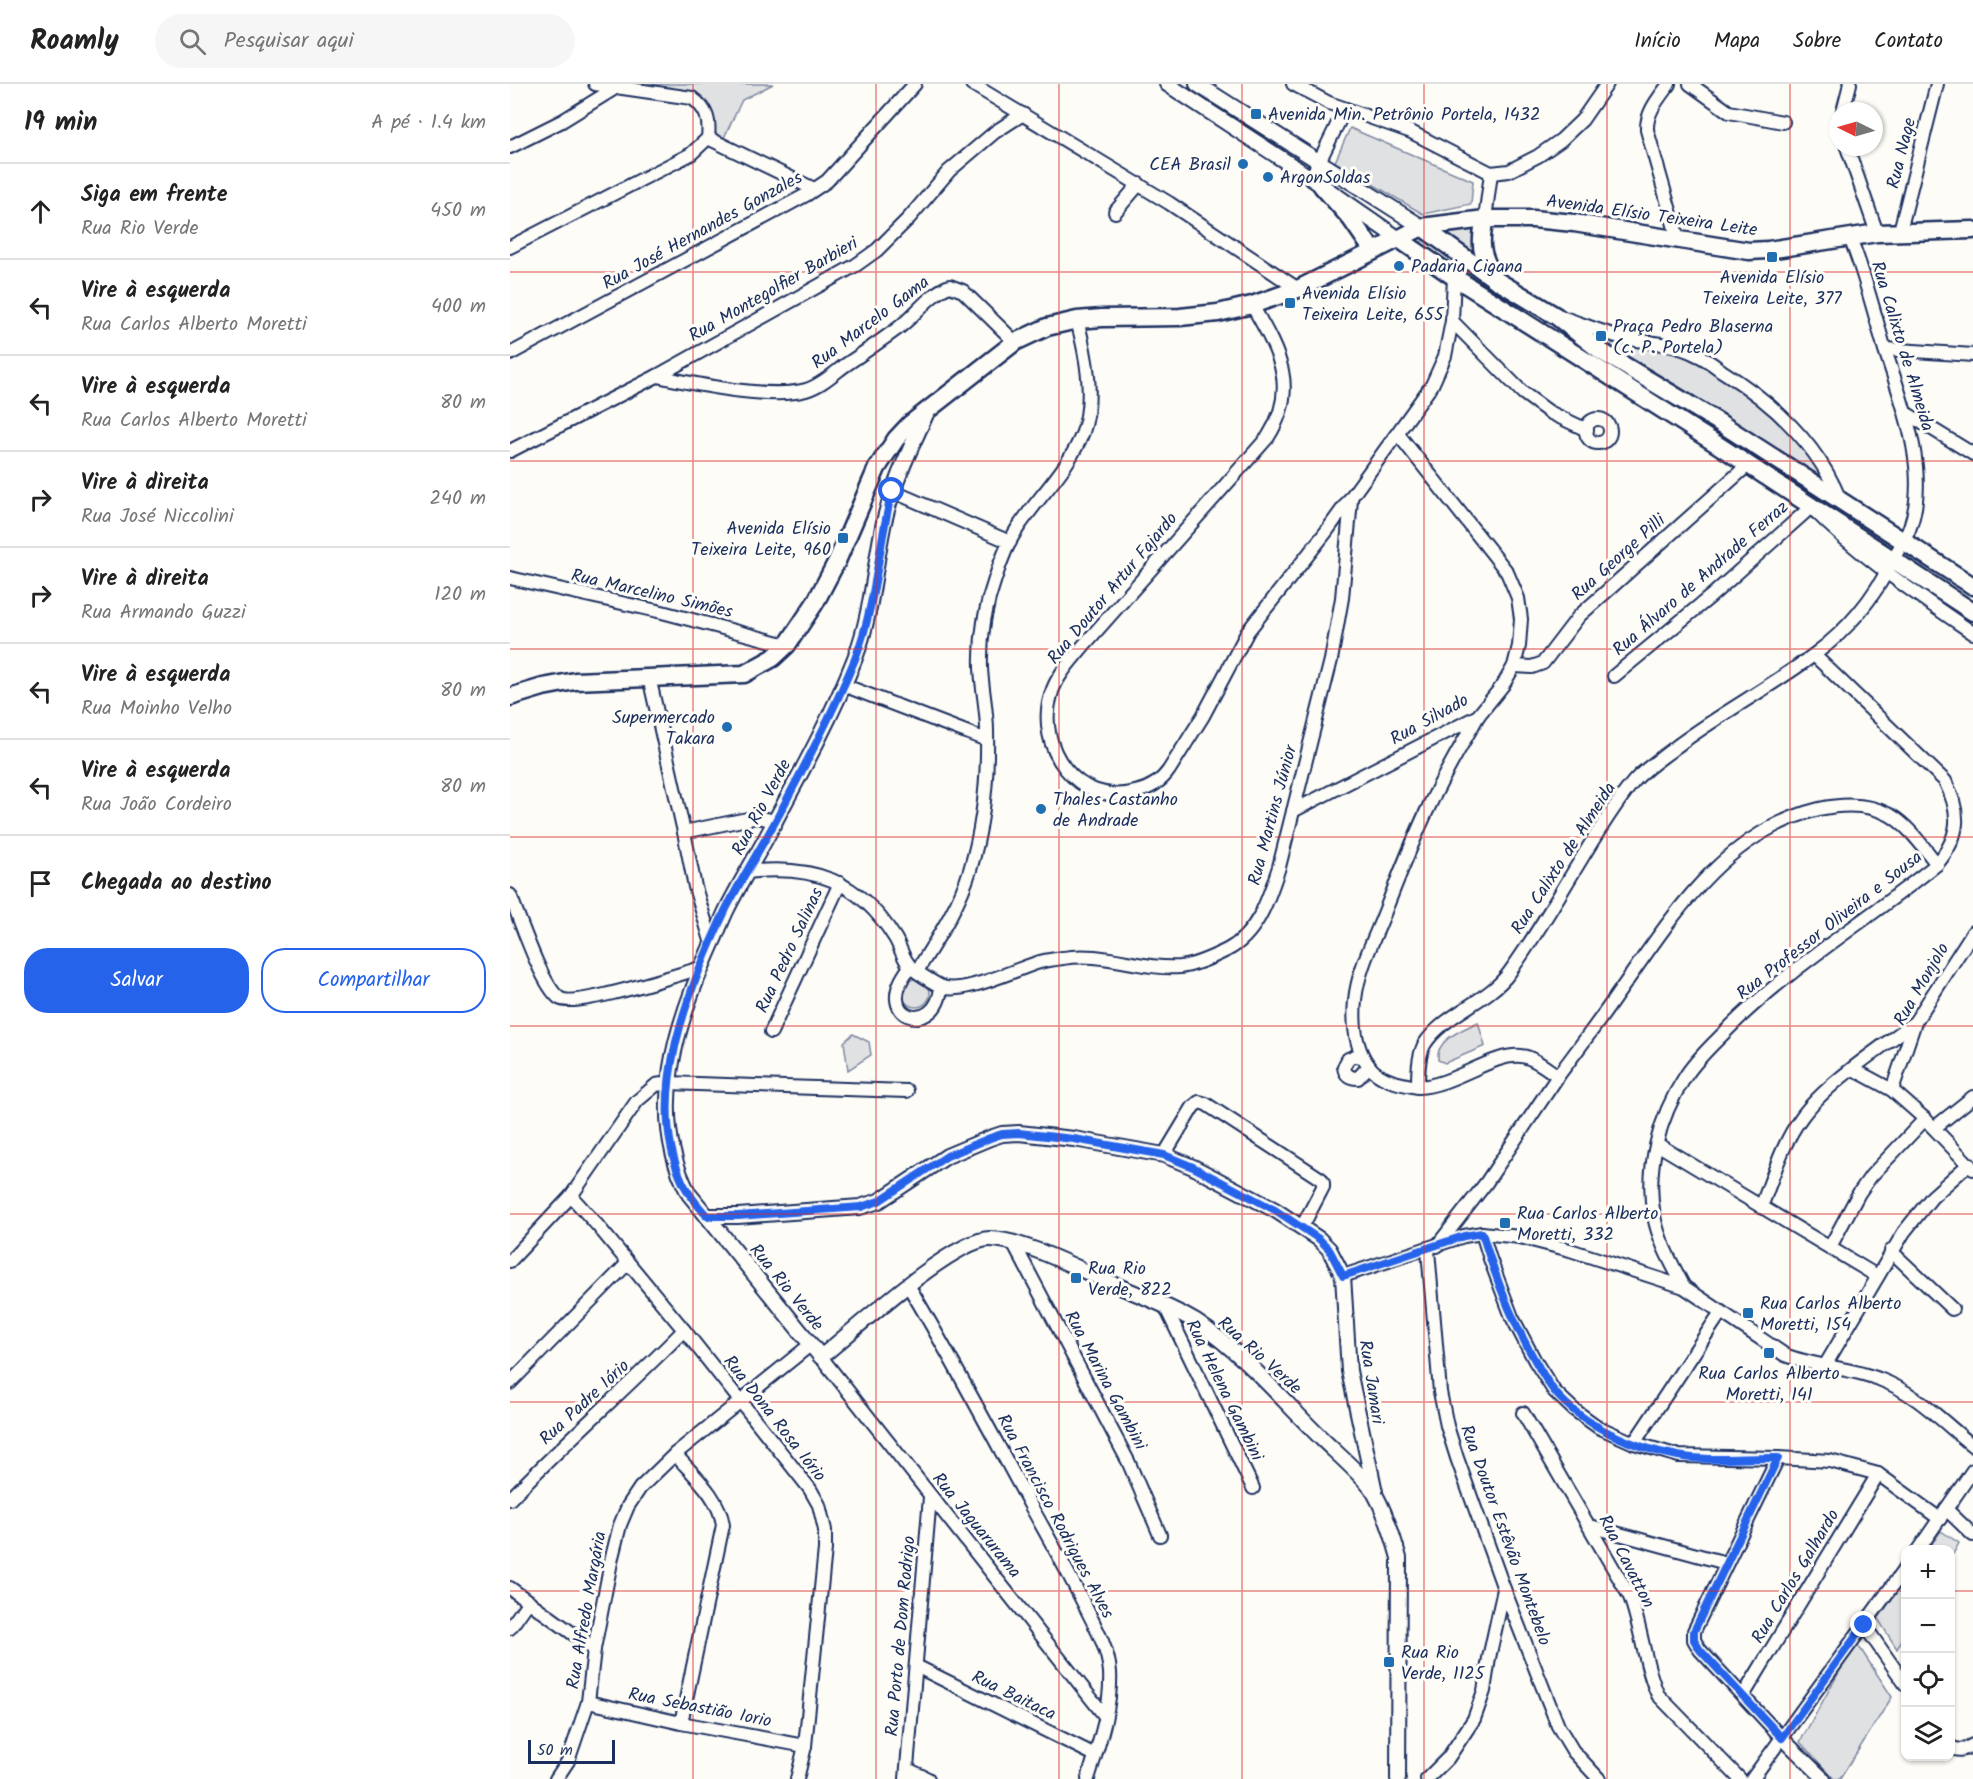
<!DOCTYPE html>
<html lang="pt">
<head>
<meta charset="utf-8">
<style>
	body { margin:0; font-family:Kalam,sans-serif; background:#f6f6f6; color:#222 }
	.controls { position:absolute; right:18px; bottom:18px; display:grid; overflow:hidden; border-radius:12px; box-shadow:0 2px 4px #0004 }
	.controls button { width:54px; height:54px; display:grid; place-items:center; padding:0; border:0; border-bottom:2px solid #e0e0e0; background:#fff; color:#222; font:30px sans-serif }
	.compass { position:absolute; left:1319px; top:18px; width:54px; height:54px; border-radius:50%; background:#fff; box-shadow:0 2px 4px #0004; rotate:275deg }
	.scale { position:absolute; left:18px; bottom:15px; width:87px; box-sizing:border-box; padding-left:6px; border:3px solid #1b2f5e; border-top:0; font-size:16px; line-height:21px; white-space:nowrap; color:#1b2f5e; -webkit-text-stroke:4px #fdfcf7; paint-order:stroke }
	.stop { position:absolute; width:18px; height:18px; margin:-14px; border:4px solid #2563eb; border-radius:50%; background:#fff }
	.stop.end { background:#2563eb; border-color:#fff; box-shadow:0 2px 6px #0008 }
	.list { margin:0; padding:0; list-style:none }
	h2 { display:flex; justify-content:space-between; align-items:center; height:78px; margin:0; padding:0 24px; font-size:26px }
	h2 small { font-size:20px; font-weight:400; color:#767676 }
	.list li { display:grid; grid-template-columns:39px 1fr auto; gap:18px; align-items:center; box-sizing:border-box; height:96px; padding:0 24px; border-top:2px solid #e0e0e0 }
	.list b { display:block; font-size:22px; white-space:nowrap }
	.list p { margin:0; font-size:20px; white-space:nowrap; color:#767676 }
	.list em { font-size:20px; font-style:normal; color:#767676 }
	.actions { display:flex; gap:12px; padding:18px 24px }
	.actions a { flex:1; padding:14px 0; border:2px solid #2563eb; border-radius:24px; text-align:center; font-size:21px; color:#2563eb }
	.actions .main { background:#2563eb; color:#fff }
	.icon { flex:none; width:33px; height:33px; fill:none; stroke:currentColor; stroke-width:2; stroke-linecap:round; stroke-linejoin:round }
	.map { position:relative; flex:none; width:1463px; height:1695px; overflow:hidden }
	header { display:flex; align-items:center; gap:36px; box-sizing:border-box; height:84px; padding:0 30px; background:#fff; border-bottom:2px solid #e0e0e0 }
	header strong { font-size:28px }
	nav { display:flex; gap:33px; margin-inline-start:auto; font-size:21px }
	.search { width:420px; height:54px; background:#f6f6f6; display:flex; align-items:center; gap:15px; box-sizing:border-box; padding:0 21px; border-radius:33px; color:#767676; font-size:22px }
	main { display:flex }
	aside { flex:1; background:#fff }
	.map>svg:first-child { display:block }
	.green { fill:#e0e1e3; stroke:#7e88a0; stroke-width:1.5 }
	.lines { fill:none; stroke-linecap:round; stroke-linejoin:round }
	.minor-casing { stroke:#1b2f5e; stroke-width:16 }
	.tertiary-casing { stroke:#1b2f5e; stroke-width:18 }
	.secondary-casing { stroke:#1b2f5e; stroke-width:21 }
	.minor { stroke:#fdfcf7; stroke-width:12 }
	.tertiary { stroke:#fdfcf7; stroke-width:14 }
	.secondary { stroke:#fdfcf7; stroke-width:16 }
	.route { stroke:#2563eb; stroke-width:8 }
	.grid { fill:none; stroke:#d62828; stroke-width:1.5; stroke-opacity:0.55 }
	.poi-dot { fill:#1f6fb2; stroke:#fdfcf7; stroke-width:2 }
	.labels { text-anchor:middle; stroke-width:6; stroke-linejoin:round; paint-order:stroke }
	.poi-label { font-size:18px; fill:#1b2f5e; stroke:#fdfcf7; text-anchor:start }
	.street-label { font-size:18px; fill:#1b2f5e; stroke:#fdfcf7 }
</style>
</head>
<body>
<header>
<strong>Roamly</strong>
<div class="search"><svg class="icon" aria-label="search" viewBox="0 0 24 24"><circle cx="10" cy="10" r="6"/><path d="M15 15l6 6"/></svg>Pesquisar aqui</div>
<nav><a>Início</a><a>Mapa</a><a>Sobre</a><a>Contato</a></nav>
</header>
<main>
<aside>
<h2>19 min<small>A pé · 1.4 km</small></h2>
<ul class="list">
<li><svg class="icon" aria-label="ahead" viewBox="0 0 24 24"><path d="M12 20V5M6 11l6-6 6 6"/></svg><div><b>Siga em frente</b><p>Rua Rio Verde</p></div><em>450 m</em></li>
<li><svg class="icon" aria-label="left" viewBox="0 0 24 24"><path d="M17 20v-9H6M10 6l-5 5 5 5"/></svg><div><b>Vire à esquerda</b><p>Rua Carlos Alberto Moretti</p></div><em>400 m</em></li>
<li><svg class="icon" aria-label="left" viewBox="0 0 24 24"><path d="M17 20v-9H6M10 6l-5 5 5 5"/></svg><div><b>Vire à esquerda</b><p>Rua Carlos Alberto Moretti</p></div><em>80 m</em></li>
<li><svg class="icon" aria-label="right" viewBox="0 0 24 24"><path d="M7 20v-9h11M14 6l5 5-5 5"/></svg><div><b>Vire à direita</b><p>Rua José Niccolini</p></div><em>240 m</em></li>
<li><svg class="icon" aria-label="right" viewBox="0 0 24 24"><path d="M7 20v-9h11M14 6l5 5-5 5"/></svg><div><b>Vire à direita</b><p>Rua Armando Guzzi</p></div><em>120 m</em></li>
<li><svg class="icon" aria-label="left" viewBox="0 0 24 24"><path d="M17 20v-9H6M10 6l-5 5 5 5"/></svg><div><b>Vire à esquerda</b><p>Rua Moinho Velho</p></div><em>80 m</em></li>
<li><svg class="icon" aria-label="left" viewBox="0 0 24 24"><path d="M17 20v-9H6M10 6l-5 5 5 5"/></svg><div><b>Vire à esquerda</b><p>Rua João Cordeiro</p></div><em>80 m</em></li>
<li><svg class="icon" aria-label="arrive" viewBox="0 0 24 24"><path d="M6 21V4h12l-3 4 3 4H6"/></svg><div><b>Chegada ao destino</b></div></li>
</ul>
<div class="actions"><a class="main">Salvar</a><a>Compartilhar</a></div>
</aside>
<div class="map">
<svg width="1463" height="1695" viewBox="0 0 1463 1695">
	<rect width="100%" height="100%" fill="#fdfcf7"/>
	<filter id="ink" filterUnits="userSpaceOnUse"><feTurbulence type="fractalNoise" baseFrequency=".0167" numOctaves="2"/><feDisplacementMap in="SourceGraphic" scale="12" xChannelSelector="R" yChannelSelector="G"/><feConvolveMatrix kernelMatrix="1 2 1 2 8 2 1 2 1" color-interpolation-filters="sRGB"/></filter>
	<g filter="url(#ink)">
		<g class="green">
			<polygon points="85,0 263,0 232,16 211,60 198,54 192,21"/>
			<polygon points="840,44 963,97 961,120 913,130 825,78"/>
			<polygon points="975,135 986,196 912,143"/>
			<polygon points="913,155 918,155 971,199 910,161"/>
			<polygon points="1111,253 1185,269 1275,335 1330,416 1092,268"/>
			<circle cx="406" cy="909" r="14"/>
			<path d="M968,938L975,962L935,979L928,976C925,955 953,946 968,938Z"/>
			<polygon points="343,950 359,958 361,971 338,986 334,958"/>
			<polygon points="1431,1447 1449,1459 1441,1474 1440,1466 1418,1465"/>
			<polygon points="1395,1496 1395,1550 1387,1565 1368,1535"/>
			<polygon points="1346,1558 1382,1613 1330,1695 1324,1695 1290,1658"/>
		</g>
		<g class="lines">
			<defs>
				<g id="minor">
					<polyline points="462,0 659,119 788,205"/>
					<polyline points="783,0 819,19 899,47 981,89"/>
					<path d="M1159,0C1149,14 1136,28 1137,46L1168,155"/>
					<polyline points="1180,0 1219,28 1273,38"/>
					<polyline points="1333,27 1340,0"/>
					<polyline points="198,54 304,105"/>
					<polyline points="0,63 52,37 107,3"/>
					<polyline points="1337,63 1367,149"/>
					<polyline points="981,89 999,87 1028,72 1051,56 1072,36 1097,0"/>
					<polyline points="801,94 835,25"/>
					<polyline points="605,128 629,100"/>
					<polyline points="975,135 981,89"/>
					<polyline points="1390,147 1427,0"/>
					<path d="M0,163L181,70L198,54C200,36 197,25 182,14L85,0"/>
					<path d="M742,221C768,267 790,303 758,353L574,561C562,576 546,592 541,611C525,664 568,723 625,708C639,705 651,698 659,686L693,632L738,547L816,448L922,301L935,272L942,237L944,193"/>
					<path d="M1054,234C1072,240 1091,248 1110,253C1135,259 1161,258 1185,270C1195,274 1204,281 1212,287C1262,318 1308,360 1330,416"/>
					<polyline points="942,237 1013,309 1039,328 1077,346"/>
					<polyline points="1375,265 1463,271"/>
					<polyline points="0,270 296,111 317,97 405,0"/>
					<path d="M147,292C184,300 260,316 296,306C310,302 322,291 334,282C352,270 369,258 387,245C403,234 421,208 440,202L453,207L505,258"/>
					<polyline points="1396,329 1463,370"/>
					<circle cx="1088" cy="347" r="12"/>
					<polyline points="0,367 147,292 346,181 367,166 399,134 439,87 485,48 513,30"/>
					<polyline points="382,407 500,458"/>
					<polyline points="0,494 152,528 277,561"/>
					<polyline points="1004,582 1022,583 1033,579 1069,532 1238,381"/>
					<path d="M1104,592L1200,513L1301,423C1349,472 1406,510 1463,549"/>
					<polyline points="139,593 174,748 185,803 202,860"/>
					<polyline points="333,601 477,656"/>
					<polyline points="783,727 968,632 993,601 1004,582 1009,562 1011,535 1008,514 997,488 888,350"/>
					<polyline points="174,748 247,733 266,737"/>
					<path d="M237,788C303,780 349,796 385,854C390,862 393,875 400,882C404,887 424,899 430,902C450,913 508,884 530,878C538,876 545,875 553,874C592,867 631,886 670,883C686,881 703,873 717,866C748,850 759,813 769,783L821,576L832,514L841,416"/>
					<path d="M0,811C10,835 31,900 49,914C64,925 169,890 191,884"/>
					<path d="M400,883C359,935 427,954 431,903"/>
					<path d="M407,887C427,855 449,822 460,786C473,743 478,693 477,647C477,626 472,605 471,584C470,554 475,523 485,495C490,479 497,460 507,445C528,413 559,385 573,348C585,313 576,270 567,236"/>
					<polyline points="261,948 330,799"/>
					<path d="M853,973L845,972L838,975L834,983C835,991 840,994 848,994L859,982"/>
					<polyline points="1343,985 1382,1006 1415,1035 1463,1085"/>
					<path d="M1048,992C1068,965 1088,939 1107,911C1161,835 1212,749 1309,725C1332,720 1358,719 1380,731C1399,742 1413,763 1427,780"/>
					<path d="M908,1003C891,1000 870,997 859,982C845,964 843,938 845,916C848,886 863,858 874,830C890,789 906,747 926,708C939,682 954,657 968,632"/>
					<polyline points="1382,1006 1405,938 1463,848"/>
					<polyline points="1424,1044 1463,1013"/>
					<polyline points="1147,1060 1367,1192"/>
					<polyline points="654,1071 683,1023 689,1018 696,1020 811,1095 813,1099 813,1103 792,1143"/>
					<polyline points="61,1112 88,1142 174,1246 300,1405 309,1421 315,1446 315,1465 295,1662 287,1695"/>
					<path d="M1251,1123C1263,1093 1272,1060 1291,1034C1316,999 1371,964 1405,938"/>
					<polyline points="972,1149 980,1175 1002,1233 1025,1277 1044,1307 1063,1325 1088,1343 1124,1359 1169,1372 1268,1374 1320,1377 1368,1390 1430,1435"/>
					<polyline points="504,1160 618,1377 650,1451"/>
					<path d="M927,1162L976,1099L1048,992C1037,985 1024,973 1011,972C982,969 943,1002 908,1003C908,990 908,973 914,961C933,930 978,918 999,889C1032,844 1058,795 1088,748C1100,730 1111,712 1125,696C1137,683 1153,673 1167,662C1211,629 1261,603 1305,570C1339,545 1364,514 1383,476C1388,465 1396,455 1400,443C1420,388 1392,318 1375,266C1364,229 1355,190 1340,154"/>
					<polyline points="1320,1163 1349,1109 1361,1092 1415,1035"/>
					<polyline points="918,1166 930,1308 937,1342 947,1374 994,1505 1048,1642 1063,1667 1089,1695"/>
					<polyline points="1381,1167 1442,1225"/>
					<polyline points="0,1177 61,1112 127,1017 146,1001 158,999 397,1007"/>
					<path d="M833,1192L954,1152L972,1149L1010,1153L1060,1166L1174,1203L1275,1271C1305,1283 1338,1283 1369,1295C1405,1308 1434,1339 1463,1362"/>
					<path d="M398,1201C442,1274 481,1349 522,1424C540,1456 558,1488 574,1520C585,1542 598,1564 600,1588C602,1623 588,1662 578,1695"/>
					<path d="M1174,1203C1162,1180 1149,1158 1144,1132C1135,1085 1149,1033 1175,993C1185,977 1200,963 1214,949C1277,884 1357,837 1427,780C1451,751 1451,729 1435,697L1304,571"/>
					<polyline points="655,1222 743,1404"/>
					<polyline points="311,1273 595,1632"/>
					<polyline points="1316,1280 1394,1148 1422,1113 1459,1080"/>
					<polyline points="0,1299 118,1179"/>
					<path d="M1013,1329L1120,1513C1132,1545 1134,1581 1148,1611L1230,1695"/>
					<polyline points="1124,1359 1211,1228"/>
					<path d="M165,1370C184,1392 209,1412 213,1441L171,1639"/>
					<polyline points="1268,1374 1184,1547 1184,1556 1190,1566 1272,1654 1314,1695"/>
					<path d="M0,1415C56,1357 117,1304 174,1246"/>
					<polyline points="1436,1425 1463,1451"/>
					<polyline points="1080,1442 1216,1479"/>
					<polyline points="1408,1466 1463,1386"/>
					<polyline points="0,1504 84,1565"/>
					<polyline points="1354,1541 1396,1601"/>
					<polyline points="0,1544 19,1517"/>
					<polyline points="406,1582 585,1671"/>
					<polyline points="1233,1612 1368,1390"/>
					<polyline points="78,1618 171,1639 295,1662"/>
					<path d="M1440,1662C1448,1669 1455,1665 1463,1661"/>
					<polyline points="397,1685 418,1695"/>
					<polyline points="46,1695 58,1677 78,1618 84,1565 102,1473 110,1441 118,1422 130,1404 165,1370 300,1261"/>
					<polyline points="396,1695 420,1413"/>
					<polyline points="917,1695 938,1674 964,1635 974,1607 979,1574 994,1505"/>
					<polyline points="1242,1695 1396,1483"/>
				</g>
				<g id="tertiary">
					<polyline points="657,0 801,94 889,155"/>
					<polyline points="687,0 912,143"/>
					<path d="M417,328C401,364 383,399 374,438C364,484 362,530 345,574C323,630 293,685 265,737C250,767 232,795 217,825C211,837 207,850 201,862C166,939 136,1030 179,1110L311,1273C343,1247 443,1155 480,1155C508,1155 557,1179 583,1191C616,1207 654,1218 686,1238C735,1270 771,1315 812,1355C824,1367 859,1397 865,1410C876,1430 883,1452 889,1474L888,1695"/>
					<polyline points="197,1132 228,1132 350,1123 369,1117 437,1072 480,1054 492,1050 509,1049 564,1055 654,1071 683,1083 765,1126 809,1155 819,1165 833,1192 839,1287 865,1408"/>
				</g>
				<g id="secondary">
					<polyline points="812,102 841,135 863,167"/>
					<path d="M975,135C969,160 971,171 984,193"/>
					<polyline points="912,143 986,196 1046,232 1092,268 1207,337 1463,502"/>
					<polyline points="889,155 944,193 1208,361 1463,528"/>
					<polyline points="0,613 33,603 65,597 234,590 263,574 277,561 305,519 327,477 367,384 386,355 400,340 505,258 537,243 567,236 592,234 670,233 708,229 742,221 788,205 912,143 975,135 1023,135 1064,139 1239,167 1258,166 1367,149 1463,146"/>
				</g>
			</defs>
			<use href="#minor" class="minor-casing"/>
			<use href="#tertiary" class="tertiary-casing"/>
			<use href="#secondary" class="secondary-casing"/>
			<use href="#minor" class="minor"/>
			<use href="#tertiary" class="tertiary"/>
			<use href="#secondary" class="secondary"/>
		</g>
	</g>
	<g class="lines" filter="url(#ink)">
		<path class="route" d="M382,407C368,463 366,521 345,575C322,631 293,685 265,738C249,767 231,796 216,825C179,903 133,1015 173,1099C179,1111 188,1122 197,1132H228L351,1123L369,1117L437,1072L480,1054L492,1050L509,1049L564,1055L654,1071L683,1083L765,1126L809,1155L819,1165L833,1192L954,1152L972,1149C984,1189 998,1227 1018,1264C1026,1278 1034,1294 1044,1307C1073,1342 1124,1364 1168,1372C1199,1378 1237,1373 1268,1374L1184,1547V1556L1190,1566L1272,1654L1354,1541"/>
	</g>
	<path class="grid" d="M183,0V1695M366,0V1695M549,0V1695M732,0V1695M914,0V1695M1097,0V1695M1280,0V1695M0,188H1463M0,377H1463M0,565H1463M0,753H1463M0,942H1463M0,1130H1463M0,1318H1463M0,1507H1396M1440,1507H1463"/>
	<g class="poi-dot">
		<rect x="740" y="24" width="12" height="12" rx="3"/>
		<circle cx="733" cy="80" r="6"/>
		<circle cx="758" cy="93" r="6"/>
		<rect x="1256" y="167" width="12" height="12" rx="3"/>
		<circle cx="889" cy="182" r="6"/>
		<rect x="774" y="213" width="12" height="12" rx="3"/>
		<rect x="1085" y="246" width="12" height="12" rx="3"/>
		<rect x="327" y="448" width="12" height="12" rx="3"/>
		<circle cx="217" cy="643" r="6"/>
		<circle cx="531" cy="725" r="6"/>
		<rect x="989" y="1133" width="12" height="12" rx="3"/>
		<rect x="560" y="1188" width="12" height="12" rx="3"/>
		<rect x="1232" y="1223" width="12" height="12" rx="3"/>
		<rect x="1253" y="1263" width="12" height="12" rx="3"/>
		<rect x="873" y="1572" width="12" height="12" rx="3"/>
	</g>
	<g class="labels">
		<g class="poi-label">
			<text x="758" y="36">Avenida Min. Petrônio Portela, 1432</text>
			<text x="721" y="86" text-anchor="end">CEA Brasil</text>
			<text x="770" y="99">ArgonSoldas</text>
			<text x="901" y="188">Padaria Cigana</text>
			<text x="1262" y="199" text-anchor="middle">Avenida Elísio<tspan x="1262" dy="21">Teixeira Leite, 377</tspan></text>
			<text x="792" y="215">Avenida Elísio<tspan x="792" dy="21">Teixeira Leite, 655</tspan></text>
			<text x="1103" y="248">Praça Pedro Blaserna<tspan x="1103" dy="21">(c. P. Portela)</tspan></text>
			<text x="321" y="450" text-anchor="end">Avenida Elísio<tspan x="321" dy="21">Teixeira Leite, 960</tspan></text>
			<text x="205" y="639" text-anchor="end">Supermercado<tspan x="205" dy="21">Takara</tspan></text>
			<text x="543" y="721">Thales Castanho<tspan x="543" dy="21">de Andrade</tspan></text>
			<text x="1007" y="1135">Rua Carlos Alberto<tspan x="1007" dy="21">Moretti, 332</tspan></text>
			<text x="578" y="1190">Rua Rio<tspan x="578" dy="21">Verde, 822</tspan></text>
			<text x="1250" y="1225">Rua Carlos Alberto<tspan x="1250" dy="21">Moretti, 154</tspan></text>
			<text x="1259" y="1295" text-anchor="middle">Rua Carlos Alberto<tspan x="1259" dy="21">Moretti, 141</tspan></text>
			<text x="891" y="1574">Rua Rio<tspan x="891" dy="21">Verde, 1125</tspan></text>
		</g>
		<g class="street-label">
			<text transform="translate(1391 69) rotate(-76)" y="6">Rua Nage</text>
			<text transform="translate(1142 131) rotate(8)" y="6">Avenida Elísio Teixeira Leite</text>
			<text transform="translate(192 146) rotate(-29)" y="6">Rua José Hernandes Gonzales</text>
			<text transform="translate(263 205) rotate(-30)" y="6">Rua Montegolfier Barbieri</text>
			<text transform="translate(360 238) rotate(-37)" y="6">Rua Marcelo Gama</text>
			<text transform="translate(1393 262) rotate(73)" y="6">Rua Calixto de Almeida</text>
			<text transform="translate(1108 473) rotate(-42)" y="6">Rua George Pilli</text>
			<text transform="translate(1190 494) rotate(-41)" y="6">Rua Álvaro de Andrade Ferraz</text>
			<text transform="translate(602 504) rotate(-50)" y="6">Rua Doutor Artur Fajardo</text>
			<text transform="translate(142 509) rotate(13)" y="6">Rua Marcelino Simões</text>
			<text transform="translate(919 635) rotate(-29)" y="6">Rua Silvado</text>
			<text transform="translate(251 723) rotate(-62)" y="6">Rua Rio Verde</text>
			<text transform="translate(762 731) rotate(-75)" y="6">Rua Martins Júnior</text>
			<text transform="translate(1053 774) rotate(-57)" y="6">Rua Calixto de Almeida</text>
			<text transform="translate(1319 841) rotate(-38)" y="6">Rua Professor Oliveira e Sousa</text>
			<text transform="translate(279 866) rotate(-65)" y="6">Rua Pedro Salinas</text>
			<text transform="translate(1411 900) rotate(-60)" y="6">Rua Monjolo</text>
			<text transform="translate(277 1203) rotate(51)" y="6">Rua Rio Verde</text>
			<text transform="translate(750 1271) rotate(42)" y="6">Rua Rio Verde</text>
			<text transform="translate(596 1296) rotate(62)" y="6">Rua Marina Gambini</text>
			<text transform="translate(862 1298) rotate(81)" y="6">Rua Jamari</text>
			<text transform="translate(715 1306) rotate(64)" y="6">Rua Helena Gambini</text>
			<text transform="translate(74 1318) rotate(-43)" y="6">Rua Padre Iório</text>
			<text transform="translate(265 1334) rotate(52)" y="6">Rua Dona Rosa Iório</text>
			<text transform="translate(546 1432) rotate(62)" y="6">Rua Francisco Rodrigues Alves</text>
			<text transform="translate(467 1441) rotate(51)" y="6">Rua Jaguarurama</text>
			<text transform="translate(996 1451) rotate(70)" y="6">Rua Doutor Estêvão Montebelo</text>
			<text transform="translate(1117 1477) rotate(63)" y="6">Rua Cavatton</text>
			<text transform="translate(1285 1492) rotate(-59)" y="6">Rua Carlos Galhardo</text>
			<text transform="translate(76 1526) rotate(-80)" y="6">Rua Alfredo Margária</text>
			<text transform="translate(390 1552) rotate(-85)" y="6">Rua Porto de Dom Rodrigo</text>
			<text transform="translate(504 1611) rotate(26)" y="6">Rua Baitaca</text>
			<text transform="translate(190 1623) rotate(11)" y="6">Rua Sebastião Iorio</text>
		</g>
	</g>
</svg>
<div class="controls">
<button>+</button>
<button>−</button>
<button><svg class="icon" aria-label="locate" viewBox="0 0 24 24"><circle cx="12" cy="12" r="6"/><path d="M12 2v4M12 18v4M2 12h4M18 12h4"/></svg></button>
<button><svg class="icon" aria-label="layers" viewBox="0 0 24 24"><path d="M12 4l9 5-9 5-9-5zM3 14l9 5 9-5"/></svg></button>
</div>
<svg class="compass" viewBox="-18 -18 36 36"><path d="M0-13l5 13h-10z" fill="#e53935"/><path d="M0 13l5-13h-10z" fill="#767676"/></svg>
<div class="scale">50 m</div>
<div class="stop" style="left:382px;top:407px"></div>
<div class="stop end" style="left:1354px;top:1541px"></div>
</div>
</main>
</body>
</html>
